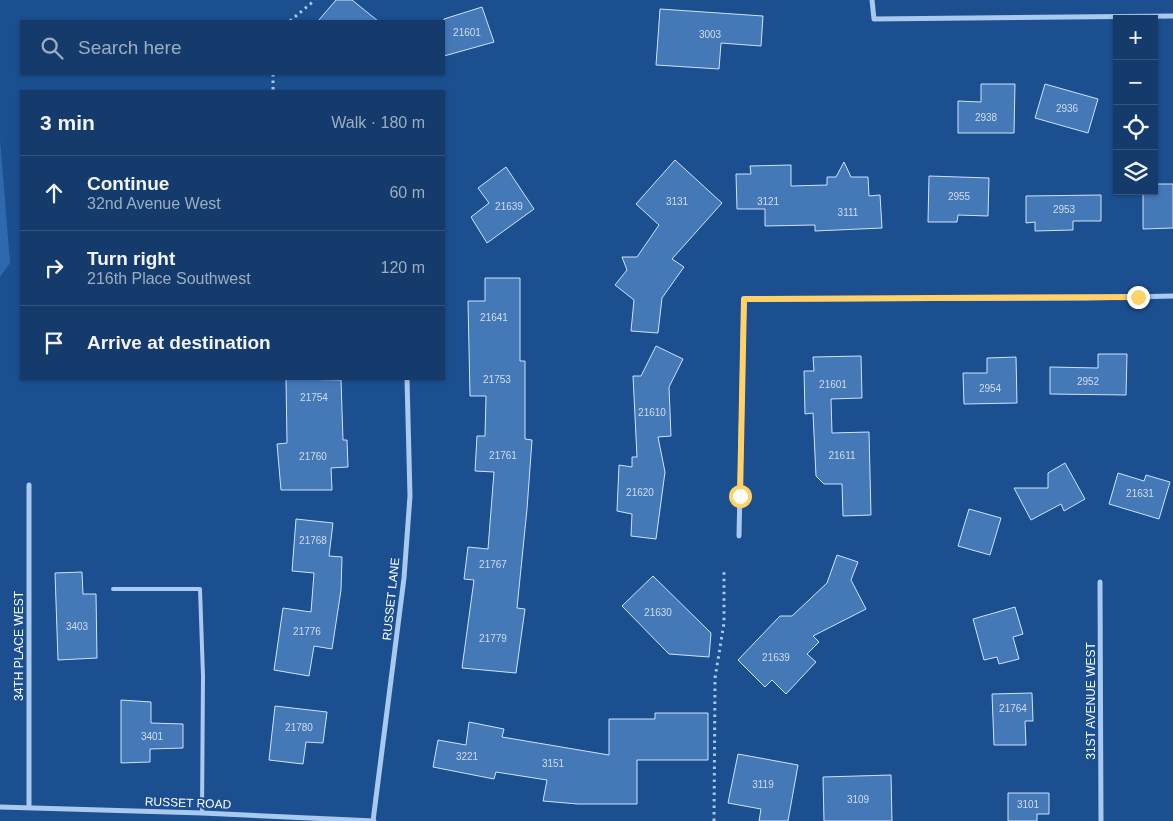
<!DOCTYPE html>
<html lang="en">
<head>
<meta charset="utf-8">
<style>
	body { margin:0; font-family:Helvetica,sans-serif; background:#1d4271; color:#f1f3f6 }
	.controls { position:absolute; right:15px; top:15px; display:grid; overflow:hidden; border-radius:0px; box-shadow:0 1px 4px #0004 }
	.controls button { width:45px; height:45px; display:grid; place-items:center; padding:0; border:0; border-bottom:1px solid #33557e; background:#143b6b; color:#f1f3f6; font:25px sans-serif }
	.stop { position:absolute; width:15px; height:15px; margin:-11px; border:4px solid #ffd166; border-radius:50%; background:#fff }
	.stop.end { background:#ffd166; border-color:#fff; box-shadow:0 1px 5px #0008 }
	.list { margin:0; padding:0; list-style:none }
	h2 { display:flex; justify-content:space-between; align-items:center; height:65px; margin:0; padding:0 20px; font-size:21px }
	h2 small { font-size:16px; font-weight:400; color:#9dadc1 }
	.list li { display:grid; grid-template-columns:32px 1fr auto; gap:15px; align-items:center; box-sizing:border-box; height:75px; padding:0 20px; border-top:1px solid #33557e }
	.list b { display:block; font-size:19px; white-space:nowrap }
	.list p { margin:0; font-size:16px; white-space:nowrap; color:#9dadc1 }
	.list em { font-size:16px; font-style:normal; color:#9dadc1 }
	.icon { flex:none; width:28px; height:28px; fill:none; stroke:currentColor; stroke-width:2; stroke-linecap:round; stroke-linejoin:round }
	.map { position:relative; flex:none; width:1173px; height:821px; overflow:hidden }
	.search { position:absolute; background:#143b6b; box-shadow:0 1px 4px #0004; left:20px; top:20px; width:425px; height:55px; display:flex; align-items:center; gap:12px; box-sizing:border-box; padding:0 18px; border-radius:0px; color:#9dadc1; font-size:19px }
	.panel { position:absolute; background:#143b6b; box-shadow:0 1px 4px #0004; left:20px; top:90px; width:425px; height:290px; border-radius:0px }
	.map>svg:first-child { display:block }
	.green { fill:#2e69ad }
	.building { fill:#4478b7; stroke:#cfe3fa }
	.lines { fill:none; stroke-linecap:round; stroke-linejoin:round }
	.path { stroke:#a9c9ee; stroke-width:3; stroke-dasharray:2.5 4; stroke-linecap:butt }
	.lane { stroke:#a9c9ee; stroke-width:4 }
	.street { stroke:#a9c9ee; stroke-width:5 }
	.route { stroke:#ffd166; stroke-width:6 }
	.labels { text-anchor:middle; stroke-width:4; stroke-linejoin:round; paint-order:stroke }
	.number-label { font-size:10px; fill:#d0dded }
	.street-label { font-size:12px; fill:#fff; stroke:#1b4f8f }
</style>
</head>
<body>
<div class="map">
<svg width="1173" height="821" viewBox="0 0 1173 821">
	<rect width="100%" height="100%" fill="#1b4f8f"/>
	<polygon class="green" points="0,139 10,263 0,277"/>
	<g class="building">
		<polygon points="336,0 352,0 378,21 318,21"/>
		<polygon points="482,7 494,42 444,56 444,19"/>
		<polygon points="660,9 763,16 761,46 721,43 719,69 656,65"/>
		<polygon points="981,84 1015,84 1014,133 958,133 958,101 981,102"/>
		<polygon points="1045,84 1098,99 1088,133 1035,118"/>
		<polygon points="675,160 722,203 672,259 684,267 662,298 658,333 631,331 634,300 615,285 627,270 622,257 637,257 659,225 636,204"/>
		<polygon points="844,162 851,177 868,177 869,196 880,195 882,228 815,231 815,225 765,226 765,209 737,209 736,174 751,174 750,166 791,165 791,186 827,185 827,177 836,177"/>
		<polygon points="506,167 534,209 487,243 471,217 489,203 478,188"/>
		<polygon points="929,176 989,178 988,216 958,215 957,222 928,222"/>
		<polygon points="1154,184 1173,184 1173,228 1143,229 1143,191 1154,191"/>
		<polygon points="1101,195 1101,221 1073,221 1073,230 1035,231 1035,222 1026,223 1026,196"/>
		<polygon points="485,278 520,278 520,361 525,361 525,439 532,440 527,509 517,608 525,609 516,673 462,668 474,580 464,579 468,547 488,549 494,472 475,471 477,436 485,436 486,396 470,396 468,301 485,301"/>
		<polygon points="656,346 683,359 669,387 671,436 658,437 665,472 656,539 631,536 632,514 617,511 619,465 632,467 632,457 637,457 633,376 641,376"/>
		<polygon points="1098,354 1127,354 1126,395 1050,394 1050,367 1098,368"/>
		<polygon points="861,356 862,398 831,399 832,433 869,432 871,515 843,516 842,484 824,484 816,476 813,413 805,414 804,371 814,371 813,357"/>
		<polygon points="1016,357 1017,403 964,404 963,373 987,373 987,358"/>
		<polygon points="286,379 341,380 343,440 347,440 348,467 331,468 332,490 281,490 277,444 287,443"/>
		<polygon points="1065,463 1085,499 1064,511 1061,504 1031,520 1014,488 1048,488 1048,473"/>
		<polygon points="1118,473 1144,481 1146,475 1170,482 1159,519 1109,504"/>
		<polygon points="969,509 1001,518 990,555 958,546"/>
		<polygon points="296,519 333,523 329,556 342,557 341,590 332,649 314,646 309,676 274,670 283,608 311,612 314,573 292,571"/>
		<polygon points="837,555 858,562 851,580 866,609 813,636 819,642 807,654 816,662 786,694 772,680 765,687 738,660 780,616 792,616 827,583"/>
		<polygon points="82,572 83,594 96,594 97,658 58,660 55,573"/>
		<polygon points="653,576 711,633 709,657 669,654 622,606"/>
		<polygon points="1015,607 1023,634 1013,637 1019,659 999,664 997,657 984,660 973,619"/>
		<polygon points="1032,693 1033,721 1025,721 1026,745 994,745 992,694"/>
		<polygon points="121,700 151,702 151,723 183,724 183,748 150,749 150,762 121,763"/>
		<polygon points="275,706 327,712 323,743 306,742 303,764 269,760"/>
		<polygon points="655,713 708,713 708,760 637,760 637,804 578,804 543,801 547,780 496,772 494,779 433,767 438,740 466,745 469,722 504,729 502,737 609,755 609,719 655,719"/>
		<polygon points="738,754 798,765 788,821 759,821 761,809 728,803"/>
		<polygon points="891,775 892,821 824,821 823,777"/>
		<polygon points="1008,793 1049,793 1049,814 1037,814 1037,821 1008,821"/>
	</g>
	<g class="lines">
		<g class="path">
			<polyline points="290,21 315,0"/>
			<polyline points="273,74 273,91"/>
			<polyline points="714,821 715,678 724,623 724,572"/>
		</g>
		<polyline class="lane" points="113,589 200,589 203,676 202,813"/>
		<g class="street">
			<polyline points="872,0 874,19 1173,16"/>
			<polyline points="739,536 744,299 1086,298 1173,296"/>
			<polyline points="1100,582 1101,821"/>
			<polyline points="0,807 202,813 374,821"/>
			<polyline points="29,807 29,485"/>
			<polyline points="373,821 404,578 410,496 407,379"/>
		</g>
	</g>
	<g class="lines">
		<polyline class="route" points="740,496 744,299 1138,297"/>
	</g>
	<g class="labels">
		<g class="number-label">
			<text x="467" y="36">21601</text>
			<text x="710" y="38">3003</text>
			<text x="1067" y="112">2936</text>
			<text x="986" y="121">2938</text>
			<text x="959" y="200">2955</text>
			<text x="677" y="205">3131</text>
			<text x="768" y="205">3121</text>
			<text x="509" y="210">21639</text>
			<text x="1064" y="213">2953</text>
			<text x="848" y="216">3111</text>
			<text x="494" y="321">21641</text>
			<text x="497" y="383">21753</text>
			<text x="1088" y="385">2952</text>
			<text x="833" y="388">21601</text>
			<text x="990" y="392">2954</text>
			<text x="314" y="401">21754</text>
			<text x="652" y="416">21610</text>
			<text x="503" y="459">21761</text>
			<text x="842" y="459">21611</text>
			<text x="313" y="460">21760</text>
			<text x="640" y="496">21620</text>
			<text x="1140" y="497">21631</text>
			<text x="313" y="544">21768</text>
			<text x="493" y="568">21767</text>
			<text x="658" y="616">21630</text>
			<text x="77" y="630">3403</text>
			<text x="307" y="635">21776</text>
			<text x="493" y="642">21779</text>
			<text x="776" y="661">21639</text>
			<text x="1013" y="712">21764</text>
			<text x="299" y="731">21780</text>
			<text x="152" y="740">3401</text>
			<text x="467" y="760">3221</text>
			<text x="553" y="767">3151</text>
			<text x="763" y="788">3119</text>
			<text x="858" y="803">3109</text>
			<text x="1028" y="808">3101</text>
		</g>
		<g class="street-label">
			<text transform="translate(391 599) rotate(-84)" y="4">RUSSET LANE</text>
			<text transform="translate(19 646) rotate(-90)" y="4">34TH PLACE WEST</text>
			<text transform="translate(1091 701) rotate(-90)" y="4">31ST AVENUE WEST</text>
			<text transform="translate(188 803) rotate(2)" y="4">RUSSET ROAD</text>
		</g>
	</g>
</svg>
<div class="controls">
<button>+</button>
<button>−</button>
<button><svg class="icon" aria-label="locate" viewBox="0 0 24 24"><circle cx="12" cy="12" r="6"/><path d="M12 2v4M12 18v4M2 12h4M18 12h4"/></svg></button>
<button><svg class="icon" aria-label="layers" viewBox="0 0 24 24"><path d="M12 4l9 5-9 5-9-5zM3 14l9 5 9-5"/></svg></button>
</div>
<div class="stop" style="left:740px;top:496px"></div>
<div class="stop end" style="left:1138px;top:297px"></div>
<div class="search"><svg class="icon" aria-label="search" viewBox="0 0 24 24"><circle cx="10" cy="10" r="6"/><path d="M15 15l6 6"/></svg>Search here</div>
<section class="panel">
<h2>3 min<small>Walk · 180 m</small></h2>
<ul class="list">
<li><svg class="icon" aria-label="ahead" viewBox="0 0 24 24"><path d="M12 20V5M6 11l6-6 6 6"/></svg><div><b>Continue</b><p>32nd Avenue West</p></div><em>60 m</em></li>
<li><svg class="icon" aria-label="right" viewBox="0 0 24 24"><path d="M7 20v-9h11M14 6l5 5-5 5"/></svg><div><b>Turn right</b><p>216th Place Southwest</p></div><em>120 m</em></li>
<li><svg class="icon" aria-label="arrive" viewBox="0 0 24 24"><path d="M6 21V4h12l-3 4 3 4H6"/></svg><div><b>Arrive at destination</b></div></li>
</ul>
</section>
</div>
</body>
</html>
